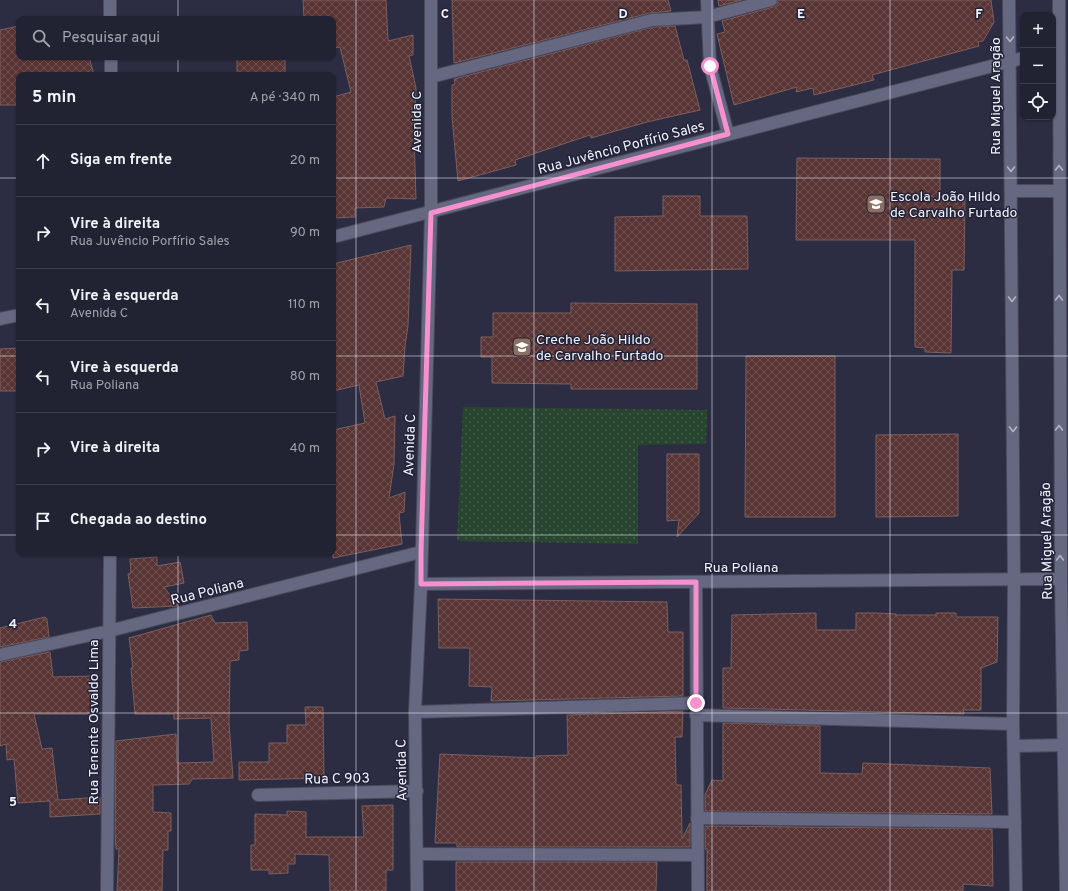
<!DOCTYPE html>
<html lang="pt">
<head>
<meta charset="utf-8">
<style>
	body { margin:0; font-family:Overpass,sans-serif; background:#2d2f3e; color:#f1f3f6 }
	.controls { position:absolute; right:12px; top:12px; display:grid; overflow:hidden; border-radius:8px; box-shadow:0 1px 3px #0004 }
	.controls button { width:36px; height:36px; display:grid; place-items:center; padding:0; border:0; border-bottom:1px solid #3e3f4d; background:#212232; color:#f1f3f6; font:20px sans-serif }
	.stop { position:absolute; width:12px; height:12px; margin:-9px; border:3px solid #f690cf; border-radius:50%; background:#fff }
	.stop.end { background:#f690cf; border-color:#fff; box-shadow:0 1px 4px #0008 }
	.list { margin:0; padding:0; list-style:none }
	h2 { display:flex; justify-content:space-between; align-items:center; height:52px; margin:0; padding:0 16px; font-size:17px }
	h2 small { font-size:13px; font-weight:400; color:#a2a4ac }
	.list li { display:grid; grid-template-columns:26px 1fr auto; gap:12px; align-items:center; box-sizing:border-box; height:72px; padding:0 16px; border-top:1px solid #3e3f4d }
	.list b { display:block; font-size:15px; white-space:nowrap }
	.list p { margin:0; font-size:13px; white-space:nowrap; color:#a2a4ac }
	.list em { font-size:13px; font-style:normal; color:#a2a4ac }
	.icon { flex:none; width:22px; height:22px; fill:none; stroke:currentColor; stroke-width:2; stroke-linecap:round; stroke-linejoin:round }
	.map { position:relative; flex:none; width:1068px; height:891px; overflow:hidden }
	.search { position:absolute; background:#212232; box-shadow:0 1px 3px #0004; left:16px; top:16px; width:320px; height:44px; display:flex; align-items:center; gap:10px; box-sizing:border-box; padding:0 14px; border-radius:8px; color:#a2a4ac; font-size:15px }
	.panel { position:absolute; background:#212232; box-shadow:0 1px 3px #0004; left:16px; top:72px; width:320px; height:484px; border-radius:8px }
	.map>svg:first-child { display:block }
	.green { fill:url(#green-dots) }
	.building { fill:url(#building-cross-hatch); stroke:#7c5e5d }
	.lines { fill:none; stroke-linecap:round; stroke-linejoin:round }
	.street-casing { stroke:#4a4a5c; stroke-width:14 }
	.street { stroke:#666780; stroke-width:12 }
	.oneway { stroke:#b3b4c6 }
	.route { stroke:#f690cf; stroke-width:5 }
	.grid { fill:none; stroke:#f2f3ff; stroke-width:1; stroke-opacity:0.55 }
	.labels { text-anchor:middle; stroke-width:3; stroke-linejoin:round; paint-order:stroke }
	.street-label { font-size:14px; fill:#f2f3ff; stroke:#232338 }
	.poi-label { font-size:14px; fill:#f2f3ff; stroke:#232338; text-anchor:start }
	.grid-label { font-size:13px; text-anchor:middle; font-weight:bold; fill:#f2f3ff; stroke:#232338; stroke-width:3; stroke-linejoin:round; paint-order:stroke }
</style>
</head>
<body>
<div class="map">
<svg width="1068" height="891" viewBox="0 0 1068 891">
	<defs>
		<pattern id="green-dots" width="8" height="8" patternUnits="userSpaceOnUse"><rect width="8" height="8" fill="#284530"/><path d="M2 2h.1M6 6h.1" fill="none" stroke="#48604f" stroke-width="1.8" stroke-linecap="round"/></pattern>
		<pattern id="building-cross-hatch" width="8" height="8" patternUnits="userSpaceOnUse"><rect width="8" height="8" fill="#593434"/><path d="M0 0l8 8M0 8l8-8" fill="none" stroke="#715252"/></pattern>
	</defs>
	<rect width="100%" height="100%" fill="#2c2d43"/>
	<polygon class="green" points="463,407 707,410 706,444 638,445 638,544 457,541"/>
	<g class="building">
		<polygon points="303,0 386,0 388,41 413,35 413,55 409,56 416,88 414,136 416,199 386,198 384,207 355,208 355,217 333,218 333,97 351,92 340,47 333,48 333,19 304,19"/>
		<polygon points="452,0 668,0 671,11 650,13 454,63"/>
		<polygon points="718,0 742,0 719,6"/>
		<polygon points="778,0 991,0 994,22 983,41 978,42 979,46 872,75 874,80 814,95 813,88 796,92 797,87 734,105 717,34 725,32 722,21 773,7 777,5"/>
		<polygon points="19,26 19,57 89,57 94,75 19,75 19,105 0,105 0,30"/>
		<polygon points="675,26 684,60 687,60 700,110 647,122 591,138 590,135 515,160 516,165 458,181 452,117 452,85 455,84 454,79 653,27"/>
		<rect x="237" y="57" width="48" height="18"/>
		<polygon points="797,158 940,159 940,198 965,198 964,270 952,270 951,353 925,352 925,348 915,347 915,240 796,240"/>
		<polygon points="663,196 700,196 700,216 747,216 748,269 615,271 615,217 663,216"/>
		<polygon points="411,245 408,326 405,346 403,376 376,382 385,419 395,416 394,464 389,498 405,492 404,512 399,513 402,544 333,558 333,430 365,423 359,385 333,391 333,264"/>
		<polygon points="571,303 697,304 697,389 571,389 571,384 492,383 492,357 481,357 481,337 493,337 493,313 571,313"/>
		<polygon points="19,348 19,391 0,391 0,349"/>
		<polygon points="746,356 835,356 835,517 745,517"/>
		<polygon points="958,434 958,516 876,517 876,435"/>
		<polygon points="667,454 699,454 699,513 677,537 679,520 667,521"/>
		<polygon points="157,557 157,566 180,562 184,583 164,587 178,606 133,608 128,574 131,573 130,559"/>
		<polygon points="438,599 667,602 668,632 683,632 683,696 491,701 492,687 469,686 470,648 439,648"/>
		<polygon points="816,613 816,630 856,630 856,613 876,613 896,614 896,615 936,615 936,613 956,613 956,617 998,617 997,662 981,668 981,710 963,710 964,714 723,708 723,668 731,668 732,615"/>
		<polygon points="211,615 215,623 247,622 248,650 239,651 239,660 230,661 229,723 233,778 192,779 189,784 153,785 153,812 171,813 171,831 168,831 168,850 163,850 162,891 117,891 119,849 116,849 115,830 116,741 176,734 177,763 214,762 211,718 174,719 174,714 135,714 131,668 133,668 129,638"/>
		<polygon points="45,617 47,619 49,637 0,647 0,628"/>
		<polygon points="50,652 53,677 93,676 94,714 34,714 42,749 52,748 58,800 100,797 100,814 50,817 50,801 18,803 14,759 7,760 6,744 0,746 0,662"/>
		<polygon points="305,707 323,707 324,778 239,780 239,762 269,762 269,743 287,743 287,725 306,725"/>
		<polygon points="683,711 682,737 675,737 676,785 681,785 682,839 690,823 690,847 457,847 457,843 435,843 440,754 536,758 536,756 568,755 567,715"/>
		<polygon points="723,723 820,726 820,773 862,774 863,763 990,768 992,814 705,811 705,795 712,780 723,781"/>
		<polygon points="393,805 393,870 386,870 386,891 330,891 329,855 295,854 295,864 288,864 288,873 269,874 269,870 251,870 251,845 255,845 255,814 287,815 287,811 306,812 306,837 364,837 362,806"/>
		<polygon points="705,826 992,829 993,886 963,884 963,891 707,891 707,849 705,849"/>
		<polygon points="456,862 657,862 656,891 456,891"/>
	</g>
	<g class="lines">
		<defs>
			<g id="street">
				<polyline points="110,0 110,19"/>
				<polyline points="707,0 710,66 728,134"/>
				<polyline points="1009,0 1014,581 1013,724 1016,891"/>
				<polyline points="1059,0 1061,579 1066,891"/>
				<polyline points="111,57 111,75"/>
				<polyline points="431,77 652,20 707,17 771,0"/>
				<polyline points="1011,191 1059,191"/>
				<polyline points="333,237 1023,58"/>
				<polyline points="0,319 19,315"/>
				<polyline points="696,583 698,891"/>
				<polyline points="421,584 1061,579"/>
				<polyline points="0,655 109,631 421,552"/>
				<polyline points="415,712 696,703"/>
				<polyline points="696,715 1013,724"/>
				<polyline points="1014,746 1064,745"/>
				<polyline points="258,795 417,791"/>
				<polyline points="697,818 1015,822"/>
				<polyline points="417,854 697,855"/>
				<polyline points="107,891 110,553"/>
				<polyline points="417,891 415,712 421,584 431,213 431,0"/>
			</g>
		</defs>
		<use href="#street" class="street-casing"/>
		<use href="#street" class="street"/>
	</g>
	<defs><path id="oneway-chevron" d="M-2-3.5L2.5 0L-2 3.5" fill="none" stroke-width="1.6" stroke-linecap="round" stroke-linejoin="round"/></defs>
	<g class="oneway">
		<use href="#oneway-chevron" transform="translate(1010 39) rotate(89)"/>
		<use href="#oneway-chevron" transform="translate(1059 168) rotate(-90)"/>
		<use href="#oneway-chevron" transform="translate(1011 169) rotate(90)"/>
		<use href="#oneway-chevron" transform="translate(1059 298) rotate(-90)"/>
		<use href="#oneway-chevron" transform="translate(1012 299) rotate(90)"/>
		<use href="#oneway-chevron" transform="translate(1059 428) rotate(-90)"/>
		<use href="#oneway-chevron" transform="translate(1013 429) rotate(90)"/>
		<use href="#oneway-chevron" transform="translate(1060 558) rotate(-90)"/>
	</g>
	<g class="lines">
		<polyline class="route" points="696,703 696,582 421,584 421,552 431,213 728,134 710,66"/>
	</g>
	<path class="grid" d="M178,0V19M356,0V891M534,0V891M712,0V891M890,0V891M178,57V75M0,178H19M333,178H1068M0,356H19M333,356H1068M0,535H19M333,535H1068M178,553V891M0,713H1068"/>
	<defs>
		<symbol id="school-square" viewBox="-11 -11 22 22"><rect x="-9" y="-9" width="18" height="18" rx="4" fill="#8d6e63" stroke="#232338"/><path d="M0-5L7-2L0 1L-7-2ZM-4 1L0 2.5L4 1V4Q0 6-4 4Z" fill="#fff"/></symbol>
	</defs>
	<g fill-rule="evenodd">
		<use href="#school-square" x="865" y="193" width="22" height="22"/>
		<use href="#school-square" x="511" y="336" width="22" height="22"/>
	</g>
	<g class="labels">
		<g class="street-label">
			<text transform="translate(995 96) rotate(-90)" y="5">Rua Miguel Aragão</text>
			<text transform="translate(416 122) rotate(-90)" y="5">Avenida C</text>
			<text transform="translate(621 147) rotate(-15)" y="5">Rua Juvêncio Porfírio Sales</text>
			<text transform="translate(409 445) rotate(-88)" y="5">Avenida C</text>
			<text transform="translate(1046 541) rotate(-91)" y="5">Rua Miguel Aragão</text>
			<text x="741" y="572">Rua Poliana</text>
			<text transform="translate(207 591) rotate(-14)" y="5">Rua Poliana</text>
			<text transform="translate(93 722) rotate(-90)" y="5">Rua Tenente Osvaldo Lima</text>
			<text transform="translate(401 770) rotate(-91)" y="5">Avenida C</text>
			<text transform="translate(337 778) rotate(-1)" y="5">Rua C 903</text>
		</g>
		<g class="poi-label">
			<text x="890" y="201">Escola João Hildo<tspan x="890" dy="16">de Carvalho Furtado</tspan></text>
			<text x="536" y="344">Creche João Hildo<tspan x="536" dy="16">de Carvalho Furtado</tspan></text>
		</g>
	</g>
	<g class="grid-label">
		<text x="445" y="18">C</text>
		<text x="623" y="18">D</text>
		<text x="801" y="18">E</text>
		<text x="979" y="18">F</text>
		<text x="13" y="628">4</text>
		<text x="13" y="806">5</text>
	</g>
</svg>
<div class="controls">
<button>+</button>
<button>−</button>
<button><svg class="icon" aria-label="locate" viewBox="0 0 24 24"><circle cx="12" cy="12" r="6"/><path d="M12 2v4M12 18v4M2 12h4M18 12h4"/></svg></button>
</div>
<div class="stop" style="left:710px;top:66px"></div>
<div class="stop end" style="left:696px;top:703px"></div>
<div class="search"><svg class="icon" aria-label="search" viewBox="0 0 24 24"><circle cx="10" cy="10" r="6"/><path d="M15 15l6 6"/></svg>Pesquisar aqui</div>
<section class="panel">
<h2>5 min<small>A pé · 340 m</small></h2>
<ul class="list">
<li><svg class="icon" aria-label="ahead" viewBox="0 0 24 24"><path d="M12 20V5M6 11l6-6 6 6"/></svg><div><b>Siga em frente</b></div><em>20 m</em></li>
<li><svg class="icon" aria-label="right" viewBox="0 0 24 24"><path d="M7 20v-9h11M14 6l5 5-5 5"/></svg><div><b>Vire à direita</b><p>Rua Juvêncio Porfírio Sales</p></div><em>90 m</em></li>
<li><svg class="icon" aria-label="left" viewBox="0 0 24 24"><path d="M17 20v-9H6M10 6l-5 5 5 5"/></svg><div><b>Vire à esquerda</b><p>Avenida C</p></div><em>110 m</em></li>
<li><svg class="icon" aria-label="left" viewBox="0 0 24 24"><path d="M17 20v-9H6M10 6l-5 5 5 5"/></svg><div><b>Vire à esquerda</b><p>Rua Poliana</p></div><em>80 m</em></li>
<li><svg class="icon" aria-label="right" viewBox="0 0 24 24"><path d="M7 20v-9h11M14 6l5 5-5 5"/></svg><div><b>Vire à direita</b></div><em>40 m</em></li>
<li><svg class="icon" aria-label="arrive" viewBox="0 0 24 24"><path d="M6 21V4h12l-3 4 3 4H6"/></svg><div><b>Chegada ao destino</b></div></li>
</ul>
</section>
</div>
</body>
</html>
